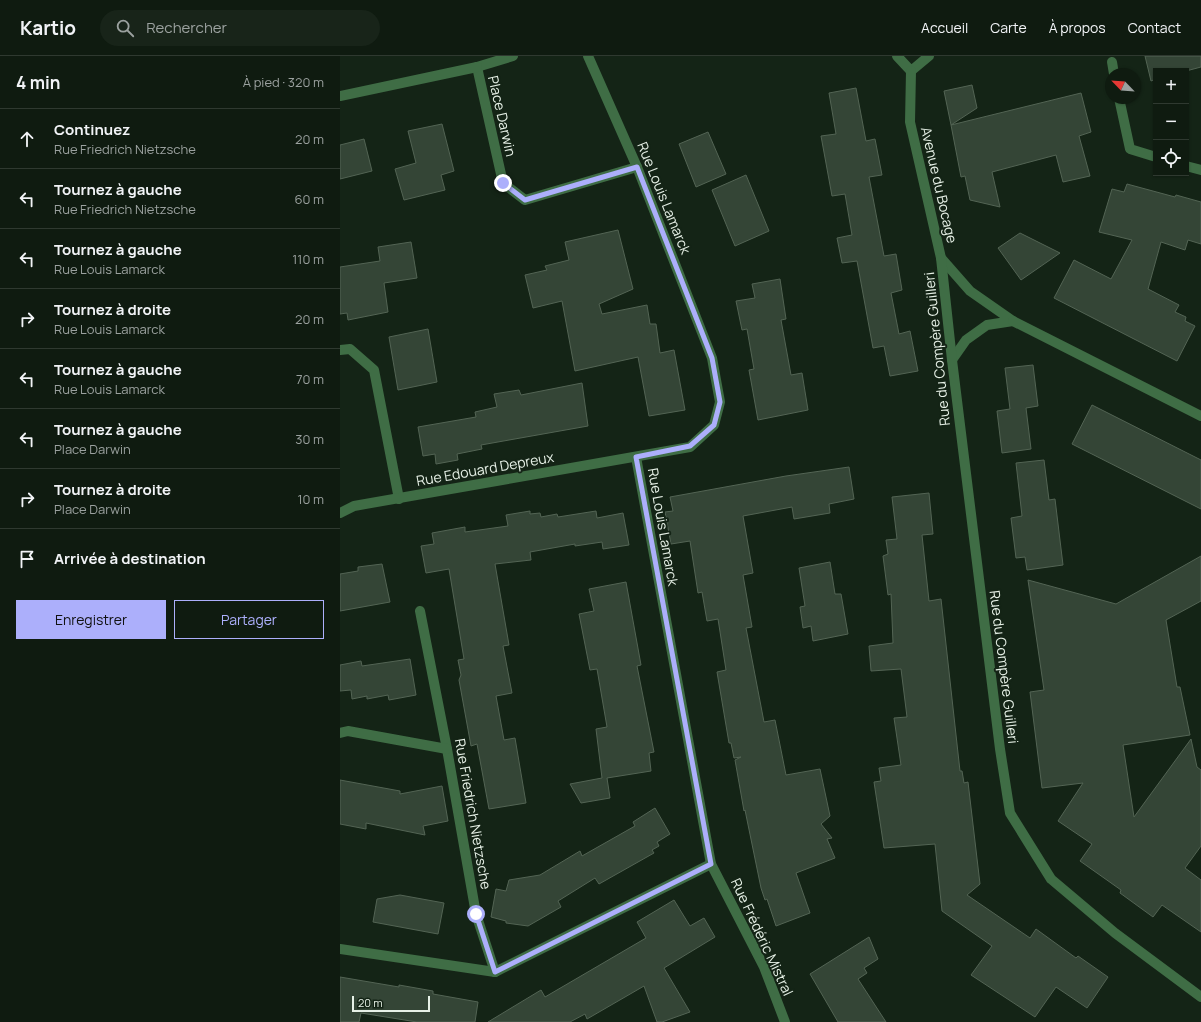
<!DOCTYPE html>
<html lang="fr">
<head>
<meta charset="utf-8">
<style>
	body { margin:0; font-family:Manrope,sans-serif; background:#182419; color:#f1f3f6 }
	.controls { position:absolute; right:12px; top:12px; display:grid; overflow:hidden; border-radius:0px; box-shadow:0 1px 3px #0004 }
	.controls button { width:36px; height:36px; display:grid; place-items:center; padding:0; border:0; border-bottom:1px solid #2f3930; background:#0f1b10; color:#f1f3f6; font:20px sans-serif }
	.compass { position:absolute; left:765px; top:12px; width:36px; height:36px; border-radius:50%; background:#0f1b10; box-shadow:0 1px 3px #0004; rotate:295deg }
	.scale { position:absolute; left:12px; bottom:10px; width:78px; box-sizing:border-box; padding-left:4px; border:2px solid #e7f1e7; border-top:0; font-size:11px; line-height:14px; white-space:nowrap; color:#e7f1e7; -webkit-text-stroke:3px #142416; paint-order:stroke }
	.stop { position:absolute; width:12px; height:12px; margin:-9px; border:3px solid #acaffb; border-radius:50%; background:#fff }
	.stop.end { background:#acaffb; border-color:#fff; box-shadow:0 1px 4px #0008 }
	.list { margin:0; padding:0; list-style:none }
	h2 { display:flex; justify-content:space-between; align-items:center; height:52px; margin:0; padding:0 16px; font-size:17px }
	h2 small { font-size:13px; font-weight:400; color:#9ba19f }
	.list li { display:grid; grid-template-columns:26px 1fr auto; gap:12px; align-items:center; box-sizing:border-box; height:60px; padding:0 16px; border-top:1px solid #2f3930 }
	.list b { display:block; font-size:15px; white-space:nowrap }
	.list p { margin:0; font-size:13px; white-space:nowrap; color:#9ba19f }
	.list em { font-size:13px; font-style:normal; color:#9ba19f }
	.actions { display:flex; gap:8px; padding:12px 16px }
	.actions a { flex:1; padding:9px 0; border:1px solid #acaffb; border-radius:0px; text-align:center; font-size:14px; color:#acaffb }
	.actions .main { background:#acaffb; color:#111 }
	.icon { flex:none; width:22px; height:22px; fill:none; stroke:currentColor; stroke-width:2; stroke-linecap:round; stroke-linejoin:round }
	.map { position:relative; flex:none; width:861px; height:966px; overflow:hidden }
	header { display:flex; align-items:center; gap:24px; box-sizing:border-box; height:56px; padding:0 20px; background:#0f1b10; border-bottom:1px solid #2f3930 }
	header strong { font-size:19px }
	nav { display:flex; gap:22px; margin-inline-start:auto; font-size:14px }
	.search { width:280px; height:36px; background:#182419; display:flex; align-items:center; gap:10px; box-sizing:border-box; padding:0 14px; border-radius:22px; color:#9ba19f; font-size:15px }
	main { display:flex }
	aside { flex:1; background:#0f1b10 }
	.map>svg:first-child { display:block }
	.building { fill:#344536; stroke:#536454 }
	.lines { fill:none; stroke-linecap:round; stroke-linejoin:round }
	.street { stroke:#3f6d45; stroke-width:10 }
	.route { stroke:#acaffb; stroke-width:5 }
	.labels { text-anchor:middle; stroke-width:4; stroke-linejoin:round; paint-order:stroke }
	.street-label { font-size:14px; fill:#e7f1e7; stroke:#142416 }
</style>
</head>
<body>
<header>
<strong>Kartio</strong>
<div class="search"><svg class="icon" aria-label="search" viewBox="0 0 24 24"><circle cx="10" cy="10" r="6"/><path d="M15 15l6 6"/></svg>Rechercher</div>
<nav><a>Accueil</a><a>Carte</a><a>À propos</a><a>Contact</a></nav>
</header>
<main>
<aside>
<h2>4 min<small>À pied · 320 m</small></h2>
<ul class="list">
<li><svg class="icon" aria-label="ahead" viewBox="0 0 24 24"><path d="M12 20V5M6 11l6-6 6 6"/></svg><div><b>Continuez</b><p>Rue Friedrich Nietzsche</p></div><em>20 m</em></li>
<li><svg class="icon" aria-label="left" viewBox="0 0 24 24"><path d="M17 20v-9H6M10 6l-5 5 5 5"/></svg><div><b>Tournez à gauche</b><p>Rue Friedrich Nietzsche</p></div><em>60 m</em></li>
<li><svg class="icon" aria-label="left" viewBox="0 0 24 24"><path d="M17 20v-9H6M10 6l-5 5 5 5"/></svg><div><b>Tournez à gauche</b><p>Rue Louis Lamarck</p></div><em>110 m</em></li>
<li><svg class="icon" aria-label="right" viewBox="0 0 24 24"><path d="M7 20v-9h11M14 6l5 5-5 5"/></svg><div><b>Tournez à droite</b><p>Rue Louis Lamarck</p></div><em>20 m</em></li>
<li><svg class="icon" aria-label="left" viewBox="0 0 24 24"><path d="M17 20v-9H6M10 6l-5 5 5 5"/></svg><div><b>Tournez à gauche</b><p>Rue Louis Lamarck</p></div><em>70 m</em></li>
<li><svg class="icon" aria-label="left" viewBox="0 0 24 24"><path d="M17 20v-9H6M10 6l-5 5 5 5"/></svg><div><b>Tournez à gauche</b><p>Place Darwin</p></div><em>30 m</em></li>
<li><svg class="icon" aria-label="right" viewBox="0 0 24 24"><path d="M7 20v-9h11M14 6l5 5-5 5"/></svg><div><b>Tournez à droite</b><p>Place Darwin</p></div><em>10 m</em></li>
<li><svg class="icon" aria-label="arrive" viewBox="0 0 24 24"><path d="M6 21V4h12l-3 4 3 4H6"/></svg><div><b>Arrivée à destination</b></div></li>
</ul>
<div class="actions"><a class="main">Enregistrer</a><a>Partager</a></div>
</aside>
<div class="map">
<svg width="861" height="966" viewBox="0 0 861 966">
	<rect width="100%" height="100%" fill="#142416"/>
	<g class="building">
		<polygon points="805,0 861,0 861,11 846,15 816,15 816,23 811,25"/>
		<polygon points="632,29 637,52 611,69 604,35"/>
		<polygon points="516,32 526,85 535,83 542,119 529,121 544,200 556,198 562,234 551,237 559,278 570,275 578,315 550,320 544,290 533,292 517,205 502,207 497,182 512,179 505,138 492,140 481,80 496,78 489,37"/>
		<polygon points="741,37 751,76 739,80 750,120 723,126 716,99 652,116 660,151 630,144 625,120 621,121 611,69"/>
		<polygon points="102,68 114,115 101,119 105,134 64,144 55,113 76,107 68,75"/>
		<polygon points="368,76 386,118 356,131 339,88"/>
		<polygon points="24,83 32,115 0,123 0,89"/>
		<polygon points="406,119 429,175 395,190 372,134"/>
		<polygon points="787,128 835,141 836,139 861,146 861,188 848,184 845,194 821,186 808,233 839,249 835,256 846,261 845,265 855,270 837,305 714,242 734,204 771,223 792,184 759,176 772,133 784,136"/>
		<polygon points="278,174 293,233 259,248 262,258 307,249 310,268 316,268 320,297 334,294 345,354 309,360 298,301 235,315 222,245 193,252 185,219 207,214 205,210 229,204 225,186"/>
		<polygon points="680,177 720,197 681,224 658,192"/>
		<polygon points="71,186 77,222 44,227 48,256 8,264 7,257 0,258 0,211 40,205 38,191"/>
		<polygon points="440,223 446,263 441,264 451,319 462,317 468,354 418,364 409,314 414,313 407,273 402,274 396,245 415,242 412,228"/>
		<polygon points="88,273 97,326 58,334 49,281"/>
		<polygon points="693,309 698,350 686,352 691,393 662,397 657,355 670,353 665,312"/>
		<polygon points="242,327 248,370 141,389 142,393 117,398 118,404 96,408 95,398 83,400 78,371 136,361 135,356 157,351 154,338 179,334 181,339"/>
		<polygon points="752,349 861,404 861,453 732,388"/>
		<polygon points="704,404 709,444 715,443 723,509 687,514 685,501 676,502 671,462 682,460 676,407"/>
		<polygon points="509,411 514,443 489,448 490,457 454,463 452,451 403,460 413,517 403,519 412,571 406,572 424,666 435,664 446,719 480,713 490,760 481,768 492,782 487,783 495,802 456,817 470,857 436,870 427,843 425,844 421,832 405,754 404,755 395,704 401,701 394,702 391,687 389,687 377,616 386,614 378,563 367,565 362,536 358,537 350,485 331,488 325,456 333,455 330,441 446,420"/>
		<polygon points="589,437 593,478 582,479 589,545 601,543 620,715 622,715 624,727 628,726 640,828 627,839 690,882 696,873 736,902 738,900 768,921 747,952 716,931 695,961 631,919 652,890 602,855 595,788 544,792 534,726 541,725 539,712 561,709 554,662 567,661 561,613 531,615 529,590 553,587 551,538 548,539 543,500 548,498 546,484 557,483 552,441"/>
		<polygon points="190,455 190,458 200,457 201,461 217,458 218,461 256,455 257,462 283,457 289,489 263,493 262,486 235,490 235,488 190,496 191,504 155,508 169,589 163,590 172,637 156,640 164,684 175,682 186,747 149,753 137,688 131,690 119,624 121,619 118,604 124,603 109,513 86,517 81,490 94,488 92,477 125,471 125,476 168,470 166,459"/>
		<polygon points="861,500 861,545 826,564 837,631 840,631 850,679 783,689 794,761 851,683 857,711 861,714 861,790 845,812 861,824 861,876 822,849 813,861 780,837 781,834 740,805 752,788 718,765 743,727 702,732 690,636 704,634 688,524 776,548"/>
		<polygon points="490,506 495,538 501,538 508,578 473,585 471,570 463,572 460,551 465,550 459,512"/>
		<polygon points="42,508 50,546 0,555 0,518 18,515 18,511"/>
		<polygon points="286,526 301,609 297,610 314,696 309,697 311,715 267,722 270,742 241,747 230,728 262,722 256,673 267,671 257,613 250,614 239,558 254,555 249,533"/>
		<polygon points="70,603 76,639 49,644 48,639 27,643 27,640 12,643 11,634 0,635 0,609 21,605 22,610"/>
		<polygon points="0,724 60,735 60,738 102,730 108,765 83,770 85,779 26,767 26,773 0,768"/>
		<polygon points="315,752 330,778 317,786 319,790 312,794 314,797 259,828 255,822 218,845 221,851 188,870 166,867 166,865 151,861 156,833 166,835 169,824 200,819 240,795 242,800 295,770 293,766"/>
		<polygon points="60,839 104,847 98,878 33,866 37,843"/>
		<polygon points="334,844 350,870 364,862 375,881 324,912 350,956 322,966 317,966 304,930 247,963 245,958 230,966 148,966 201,934 205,941 306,882 297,866"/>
		<polygon points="529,881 538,903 524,912 527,917 518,923 546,966 498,966 470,918"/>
		<polygon points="0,921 59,931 59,929 93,935 93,938 138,946 135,966 77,966 21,957 19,966 0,966"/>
	</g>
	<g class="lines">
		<g class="street">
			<polyline points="173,0 137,11 163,127 185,144 297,111"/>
			<polyline points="557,0 571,15 589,0"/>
			<polyline points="772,6 774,18"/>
			<polyline points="571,15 570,66 601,202 630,235 673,265 647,269 626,284 612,304"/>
			<polyline points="0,40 137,11"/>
			<polyline points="779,42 790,93 816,101"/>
			<polyline points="846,110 861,114"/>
			<polyline points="601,202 612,304 660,693 670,757 711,823 775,877 861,941"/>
			<polyline points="673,265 861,360"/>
			<polyline points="0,294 10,293 34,314 59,443"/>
			<polyline points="296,401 371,808 424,911 445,966"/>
			<polyline points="0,457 14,450 350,391 374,369 380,346 372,302 297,111 248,0"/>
			<polyline points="80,555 107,693 136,858 155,916"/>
			<polyline points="0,677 8,675 107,693"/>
			<polyline points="0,893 155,916"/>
			<polyline points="155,916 371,808"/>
		</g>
	</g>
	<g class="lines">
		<polyline class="route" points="136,858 155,916 371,808 296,401 350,390 374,369 380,346 372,302 297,111 185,144 163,127"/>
	</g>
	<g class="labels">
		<g class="street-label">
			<text transform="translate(162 60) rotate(77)" y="5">Place Darwin</text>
			<text transform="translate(599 129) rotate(77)" y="5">Avenue du Bocage</text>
			<text transform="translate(324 142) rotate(68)" y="5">Rue Louis Lamarck</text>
			<text transform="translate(597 293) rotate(-96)" y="5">Rue du Compère Guilleri</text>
			<text transform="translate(145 413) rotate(-10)" y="5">Rue Edouard Depreux</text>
			<text transform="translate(323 471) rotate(80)" y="5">Rue Louis Lamarck</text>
			<text transform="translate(664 611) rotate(83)" y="5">Rue du Compère Guilleri</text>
			<text transform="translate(133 758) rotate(80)" y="5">Rue Friedrich Nietzsche</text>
			<text transform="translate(422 881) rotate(65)" y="5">Rue Frédéric Mistral</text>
		</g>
	</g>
</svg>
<div class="controls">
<button>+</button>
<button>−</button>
<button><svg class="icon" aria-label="locate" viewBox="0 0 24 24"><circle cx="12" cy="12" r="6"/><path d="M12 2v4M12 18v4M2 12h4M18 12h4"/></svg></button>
</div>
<svg class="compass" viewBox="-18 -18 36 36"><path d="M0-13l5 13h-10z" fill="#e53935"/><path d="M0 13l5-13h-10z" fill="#9ba19f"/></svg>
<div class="scale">20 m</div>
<div class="stop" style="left:136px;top:858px"></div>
<div class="stop end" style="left:163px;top:127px"></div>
</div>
</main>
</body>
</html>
